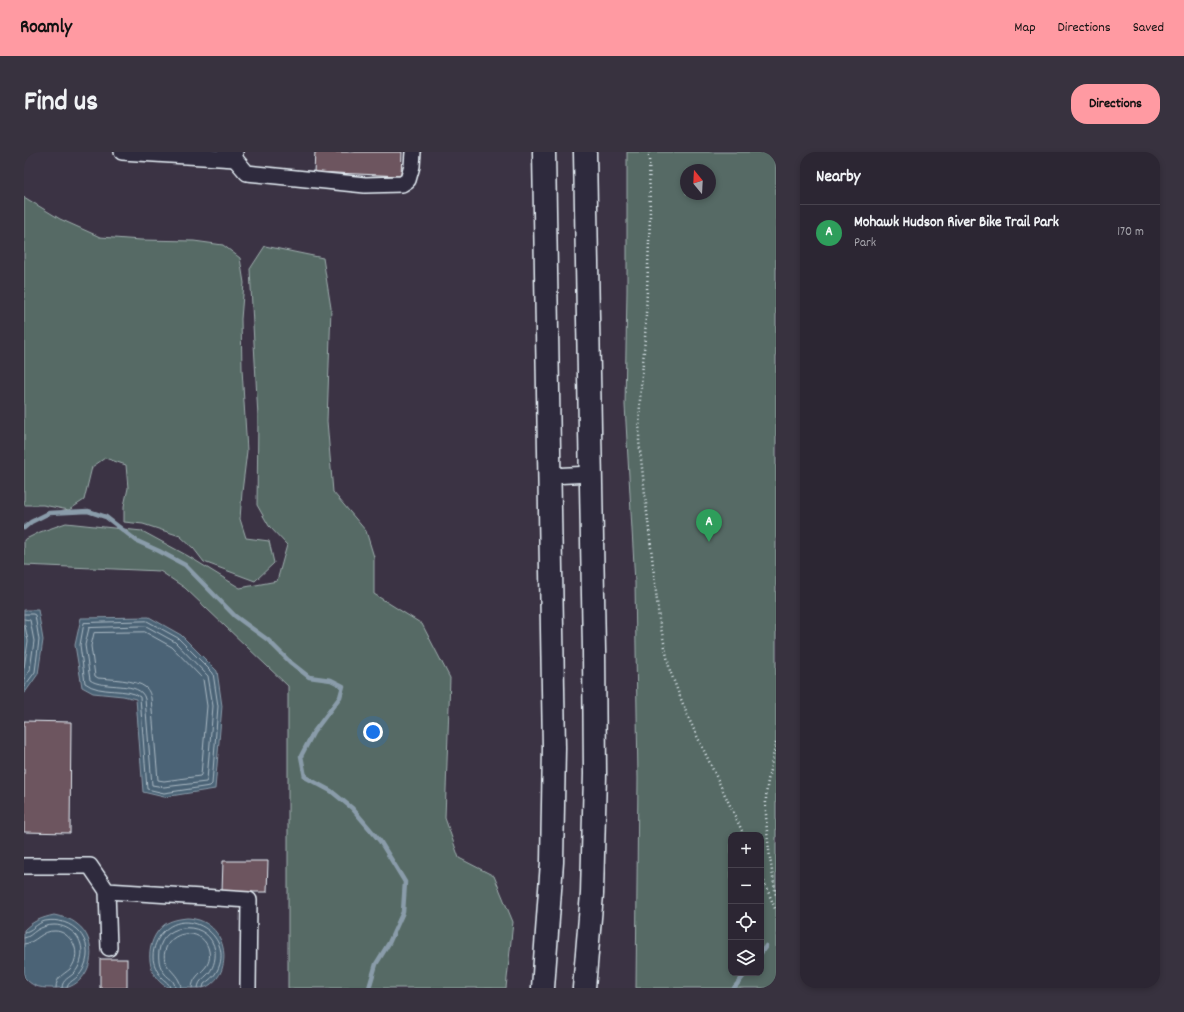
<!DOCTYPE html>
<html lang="en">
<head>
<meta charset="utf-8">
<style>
	body { margin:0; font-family:Dekko,sans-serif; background:#38323f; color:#f1f3f6 }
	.controls { position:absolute; right:12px; bottom:12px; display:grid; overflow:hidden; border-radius:8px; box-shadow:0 2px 6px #0003 }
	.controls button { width:36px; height:36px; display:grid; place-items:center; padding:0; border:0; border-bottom:1px solid #48434e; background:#2c2633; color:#f1f3f6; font:20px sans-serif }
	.compass { position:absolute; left:656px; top:12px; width:36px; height:36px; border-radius:50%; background:#2c2633; box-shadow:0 2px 6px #0003; rotate:342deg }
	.you { position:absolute; left:349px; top:580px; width:14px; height:14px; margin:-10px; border:3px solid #fff; border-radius:50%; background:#1a73e8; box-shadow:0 0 0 6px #1a73e833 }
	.badge { display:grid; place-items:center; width:26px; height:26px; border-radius:50%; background:#ff9aa2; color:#fff; font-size:13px; font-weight:700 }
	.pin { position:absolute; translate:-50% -33px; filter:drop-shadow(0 1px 2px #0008) }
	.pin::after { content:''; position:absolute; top:21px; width:14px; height:12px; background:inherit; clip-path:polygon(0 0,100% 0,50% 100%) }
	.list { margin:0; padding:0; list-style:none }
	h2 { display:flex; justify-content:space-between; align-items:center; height:52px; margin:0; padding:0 16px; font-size:17px }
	h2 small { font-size:13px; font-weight:400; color:#a6a5ac }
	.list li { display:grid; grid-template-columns:26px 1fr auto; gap:12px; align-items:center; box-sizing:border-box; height:56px; padding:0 16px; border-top:1px solid #48434e }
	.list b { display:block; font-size:15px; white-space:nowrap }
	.list p { margin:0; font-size:13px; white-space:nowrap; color:#a6a5ac }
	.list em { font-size:13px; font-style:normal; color:#a6a5ac }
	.icon { flex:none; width:22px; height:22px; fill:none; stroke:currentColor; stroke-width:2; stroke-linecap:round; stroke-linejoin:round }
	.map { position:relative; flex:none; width:752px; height:836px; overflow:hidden; border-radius:16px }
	header { display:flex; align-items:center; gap:24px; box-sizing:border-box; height:56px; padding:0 20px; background:#ff9aa2; color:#111 }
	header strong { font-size:19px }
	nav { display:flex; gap:22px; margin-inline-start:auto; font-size:14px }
	.intro { display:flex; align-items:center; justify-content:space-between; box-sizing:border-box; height:96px; padding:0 24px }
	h1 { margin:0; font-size:28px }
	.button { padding:10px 18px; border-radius:16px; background:#ff9aa2; color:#111; font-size:14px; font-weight:700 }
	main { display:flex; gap:24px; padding:0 24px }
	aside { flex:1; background:#2c2633; border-radius:16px; box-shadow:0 2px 6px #0003 }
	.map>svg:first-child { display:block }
	.green { fill:#566b65; stroke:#9faeae; fill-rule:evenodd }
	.water { fill:#4c6476; stroke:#8a9caa }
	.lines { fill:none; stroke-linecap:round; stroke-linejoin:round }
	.shore { stroke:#aab9c4; stroke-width:1 }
	.stream { stroke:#8a9caa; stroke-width:4.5 }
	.building { fill:#6d555f; stroke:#e8f1f8 }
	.minor-casing { stroke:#e8f1f8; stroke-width:18 }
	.highway-casing { stroke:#e8f1f8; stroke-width:25 }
	.path { stroke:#e8f1f8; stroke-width:2.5; stroke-dasharray:1 3; stroke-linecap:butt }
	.minor { stroke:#2f2a3d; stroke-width:15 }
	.highway { stroke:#2f2a3d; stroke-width:22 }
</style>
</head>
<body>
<header>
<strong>Roamly</strong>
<nav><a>Map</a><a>Directions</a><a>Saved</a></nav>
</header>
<div class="intro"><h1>Find us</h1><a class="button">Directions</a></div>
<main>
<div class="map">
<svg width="752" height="836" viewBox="0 0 752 836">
	<rect width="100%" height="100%" fill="#3b3344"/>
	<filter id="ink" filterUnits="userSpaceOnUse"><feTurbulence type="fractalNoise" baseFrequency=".025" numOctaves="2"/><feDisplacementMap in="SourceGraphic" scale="8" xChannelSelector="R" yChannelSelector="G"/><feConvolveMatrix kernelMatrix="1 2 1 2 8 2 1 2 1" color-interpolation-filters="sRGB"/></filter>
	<g filter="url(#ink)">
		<g class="green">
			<path d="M603,0H752V836H612L614,627L611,431L601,253L603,139ZM662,18H686V42H662ZM707,683H737V821H707Z"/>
			<polygon points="0,45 36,67 76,85 117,88 170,89 199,93 216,106 220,131 217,167 218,217 223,299 218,340 216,367 222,386 245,389 250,411 231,429 180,410 170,397 156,384 119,372 100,370 100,354 104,336 102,313 81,306 68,315 60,348 45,358 19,353 0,353"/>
			<polygon points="241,94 299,106 307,156 303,269 309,340 342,379 350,405 350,442 398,472 426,526 421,666 435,706 470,724 489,770 482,836 264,836 264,534 161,436 136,419 0,413 0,388 16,380 42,371 118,379 164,404 216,436 253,429 263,393 245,374 233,353 234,265 226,117"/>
		</g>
		<g class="water">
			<polygon points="0,458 14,458 19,488 14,522 0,542"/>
			<polygon points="125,465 157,483 193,519 198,554 191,637 140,645 119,640 112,547 99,544 69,541 58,535 51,493 57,466"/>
			<path d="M30,763C38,765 46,766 53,772C74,787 71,825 45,835C40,836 32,836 27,836C14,836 8,834 0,825V778C9,769 17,766 30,763Z"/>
			<path d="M163,766C167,766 171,767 175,768C196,775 204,798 198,817C196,824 189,832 182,835C179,836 174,836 170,836C164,836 148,836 143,835C120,823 121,788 140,773C147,768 155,767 163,766Z"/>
		</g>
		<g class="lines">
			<g class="shore">
				<polyline points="0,462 9,462 11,463 15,488 11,520 0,535"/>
				<polyline points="0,467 6,468 10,489 6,518 0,527"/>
				<path d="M123,469L154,486L189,521L194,554L188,632L186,634L140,641L123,637L116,545C104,535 76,543 61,531L56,493L60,471Z"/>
				<polyline points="0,473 1,474 4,489 0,516"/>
				<path d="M122,474L151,490L184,524L189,554L183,628L182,630L140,635L128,633L121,547C117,528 79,538 66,528L61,493L65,476Z"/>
				<path d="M121,480L148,495L179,527L183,554L177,623L176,624L140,629L134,628L127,546C126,542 125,538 121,535C113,528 85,527 74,526L71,524L67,494L70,481Z"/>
				<path d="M0,780C7,780 13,771 21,769C48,764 72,788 60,815C59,818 56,823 53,825C49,829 44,830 43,836"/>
				<path d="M0,786C6,785 8,781 13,778C18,775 24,773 30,773C39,773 46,777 52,783C61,794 59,810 51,820C46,826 38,827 38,836"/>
				<path d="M0,792C12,791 18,778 31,779C38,779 43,783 47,788C54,796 53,809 46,817C39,823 32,825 32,836"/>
				<path d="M146,836C145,830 140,829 137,825C133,819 129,812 129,805C129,795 133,787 139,780C165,753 211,786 193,819C190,825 185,828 180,832L179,836"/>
				<path d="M151,836C151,828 145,827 141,822C135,815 134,807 135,799C139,768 187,768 191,799C192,808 189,818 182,824C178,828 175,829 174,836"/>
				<path d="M157,836C156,819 134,816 142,796C150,776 181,777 185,799C189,819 169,819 168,836"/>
			</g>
			<g class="stream">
				<polyline points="0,376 7,370 25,361 64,359 82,365 113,389 135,399 161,413 211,464 244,488 266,510 285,525 307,528 319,534 316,545 289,581 277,604 281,625 307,639 328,656 356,689 381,730 379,760 365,791 352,812 345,836"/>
				<polyline points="737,801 742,794"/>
				<polyline points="710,836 722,821"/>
			</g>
		</g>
		<g class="building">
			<polygon points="291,0 378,0 377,24 290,20"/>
			<polygon points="0,569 47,570 46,681 0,680"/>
			<polygon points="199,709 244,709 243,740 198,740"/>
			<rect x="76" y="807" width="27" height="29"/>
		</g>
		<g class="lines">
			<defs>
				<g id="minor">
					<polyline points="98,0 211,7 211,0"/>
					<polyline points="211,7 223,21 341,33 378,32 384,28 388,14 389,0"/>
					<polyline points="526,324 567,322"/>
					<polyline points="0,714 66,714 83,739 225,748 224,836"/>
					<polyline points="83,739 85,796"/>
				</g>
				<g id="highway">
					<polyline points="519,836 528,710 530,596 520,0"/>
					<polyline points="560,836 568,742 571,622 570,498 561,0"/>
				</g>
			</defs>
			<use href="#minor" class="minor-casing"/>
			<use href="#highway" class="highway-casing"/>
			<g class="path">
				<polyline points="625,0 626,66 621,186 616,247 615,289 635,467 646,519 664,565 720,683"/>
				<path d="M752,591C748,609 743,628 742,646C741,680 747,712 752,745"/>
				<polyline points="737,722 752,759"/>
			</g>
			<use href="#minor" class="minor"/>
			<use href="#highway" class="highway"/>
		</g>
	</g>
</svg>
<div class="controls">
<button>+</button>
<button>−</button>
<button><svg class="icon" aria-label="locate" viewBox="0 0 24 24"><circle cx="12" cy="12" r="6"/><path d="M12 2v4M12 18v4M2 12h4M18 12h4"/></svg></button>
<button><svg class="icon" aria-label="layers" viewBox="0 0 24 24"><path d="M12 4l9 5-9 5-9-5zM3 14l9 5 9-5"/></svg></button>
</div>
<svg class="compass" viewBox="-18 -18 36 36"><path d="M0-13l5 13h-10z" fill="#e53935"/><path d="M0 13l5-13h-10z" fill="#a6a5ac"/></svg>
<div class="you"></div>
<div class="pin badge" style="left:685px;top:390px;background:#2e9e5b">A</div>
</div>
<aside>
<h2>Nearby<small></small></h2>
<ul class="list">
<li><span class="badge" style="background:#2e9e5b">A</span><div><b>Mohawk Hudson River Bike Trail Park</b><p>Park</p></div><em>170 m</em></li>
</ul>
</aside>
</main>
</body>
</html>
